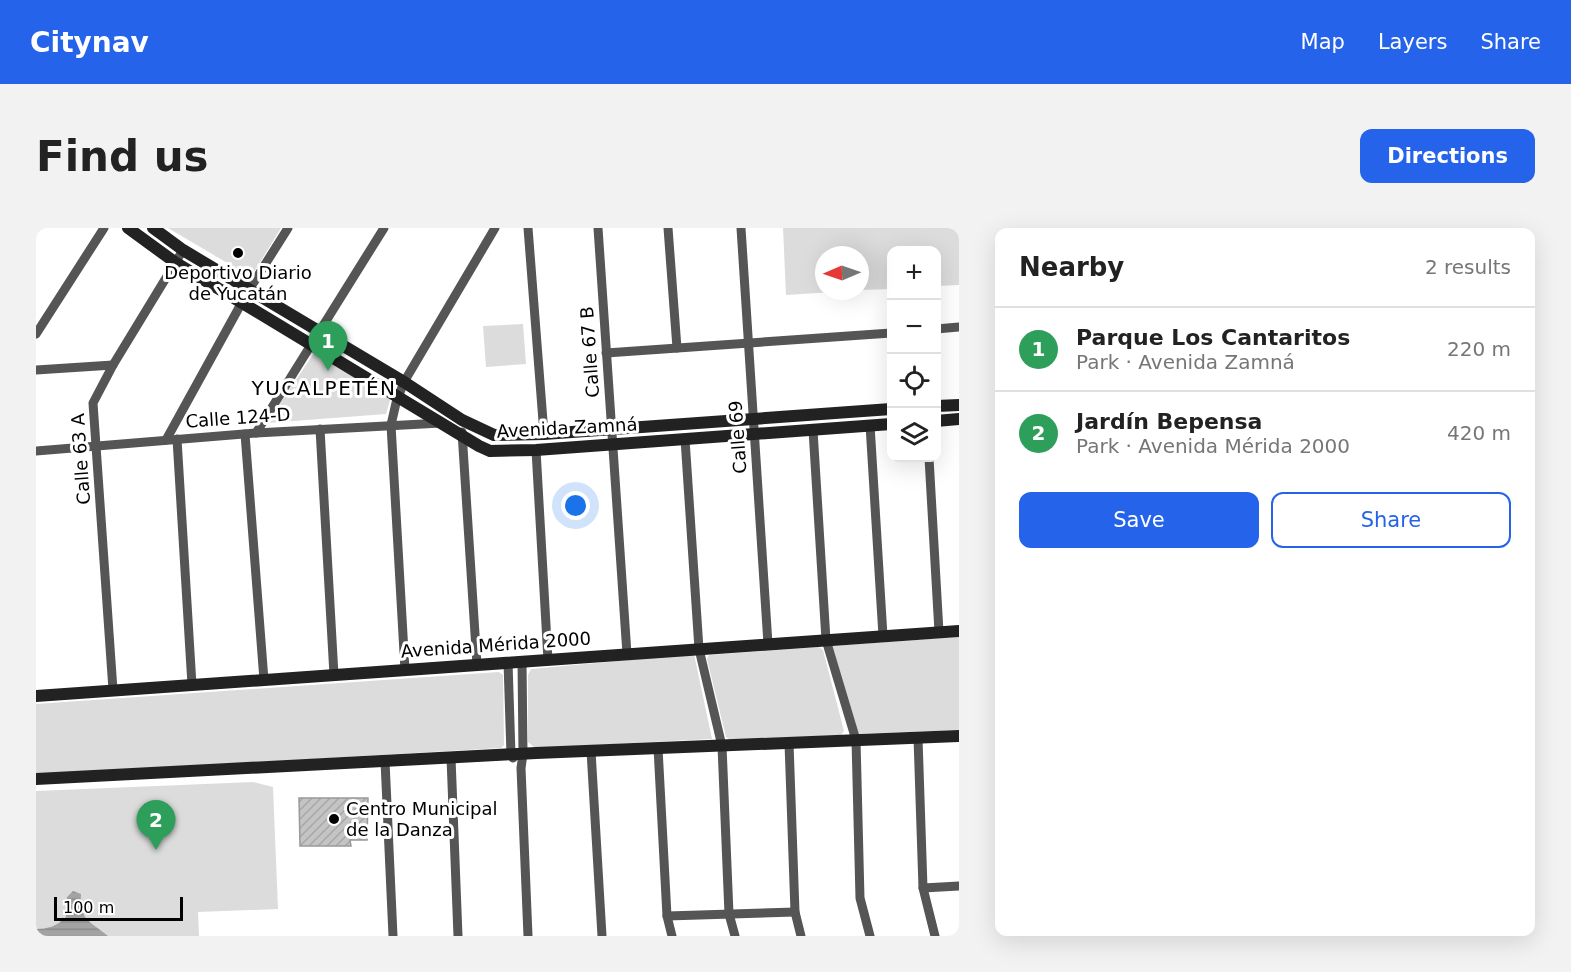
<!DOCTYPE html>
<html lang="en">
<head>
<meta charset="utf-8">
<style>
	body { margin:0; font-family:"DejaVu Sans",sans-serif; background:#f2f2f2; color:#222 }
	.controls { position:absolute; right:18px; top:18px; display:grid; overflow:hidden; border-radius:12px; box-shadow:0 6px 24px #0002 }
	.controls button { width:54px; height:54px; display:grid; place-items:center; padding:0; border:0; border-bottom:2px solid #e0e0e0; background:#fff; color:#222; font:30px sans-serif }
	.compass { position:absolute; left:779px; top:18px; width:54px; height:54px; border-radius:50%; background:#fff; box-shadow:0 6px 24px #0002; rotate:268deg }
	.scale { position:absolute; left:18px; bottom:15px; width:129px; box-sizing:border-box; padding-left:6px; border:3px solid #000; border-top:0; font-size:16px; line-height:21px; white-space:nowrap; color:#000; -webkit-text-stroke:4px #fff; paint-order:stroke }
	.you { position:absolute; left:540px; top:278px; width:21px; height:21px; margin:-15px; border:4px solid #fff; border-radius:50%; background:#1a73e8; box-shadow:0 0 0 9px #1a73e833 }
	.badge { display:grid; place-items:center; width:39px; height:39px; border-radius:50%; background:#2563eb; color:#fff; font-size:20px; font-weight:700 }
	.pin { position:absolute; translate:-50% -50px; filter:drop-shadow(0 2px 3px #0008) }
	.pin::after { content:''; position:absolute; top:32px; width:21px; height:18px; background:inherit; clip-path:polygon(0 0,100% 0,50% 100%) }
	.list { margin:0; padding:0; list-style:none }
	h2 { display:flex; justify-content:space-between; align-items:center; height:78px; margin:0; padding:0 24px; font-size:26px }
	h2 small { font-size:20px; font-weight:400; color:#767676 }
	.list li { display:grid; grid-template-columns:39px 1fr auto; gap:18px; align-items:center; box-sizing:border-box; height:84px; padding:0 24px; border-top:2px solid #e0e0e0 }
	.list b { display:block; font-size:22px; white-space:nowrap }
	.list p { margin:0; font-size:20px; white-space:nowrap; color:#767676 }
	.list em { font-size:20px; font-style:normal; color:#767676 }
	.actions { display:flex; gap:12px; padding:18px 24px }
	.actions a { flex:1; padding:14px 0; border:2px solid #2563eb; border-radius:12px; text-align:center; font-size:21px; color:#2563eb }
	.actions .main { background:#2563eb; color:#fff }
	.icon { flex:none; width:33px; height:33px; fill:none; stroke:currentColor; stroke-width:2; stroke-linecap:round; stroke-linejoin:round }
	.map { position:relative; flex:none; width:923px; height:708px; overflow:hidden; border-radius:12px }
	header { display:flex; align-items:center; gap:36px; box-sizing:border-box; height:84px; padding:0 30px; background:#2563eb; color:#fff }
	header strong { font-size:28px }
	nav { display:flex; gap:33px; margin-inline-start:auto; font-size:21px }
	.intro { display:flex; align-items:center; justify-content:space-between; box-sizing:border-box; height:144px; padding:0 36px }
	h1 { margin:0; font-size:42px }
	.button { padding:15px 27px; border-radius:12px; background:#2563eb; color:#fff; font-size:21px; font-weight:700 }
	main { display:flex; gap:36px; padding:0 36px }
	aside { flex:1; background:#fff; border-radius:12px; box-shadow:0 6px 24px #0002 }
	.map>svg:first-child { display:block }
	.green { fill:#dcdcdc }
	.water { fill:url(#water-rules) }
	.building { fill:url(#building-hatch); stroke:#999; stroke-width:1.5 }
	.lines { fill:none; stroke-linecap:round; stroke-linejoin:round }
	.street { stroke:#555; stroke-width:9 }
	.secondary { stroke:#222; stroke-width:12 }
	.poi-dot { fill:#000; stroke:#fff; stroke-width:2 }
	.labels { text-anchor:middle; stroke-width:6; stroke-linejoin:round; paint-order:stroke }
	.poi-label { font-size:18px; fill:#000; stroke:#fff }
	.street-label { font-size:18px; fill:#000; stroke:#fff }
	.neighbourhood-label { font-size:20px; letter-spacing:1.5px; fill:#000; stroke:#fff }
</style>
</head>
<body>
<header>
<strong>Citynav</strong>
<nav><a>Map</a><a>Layers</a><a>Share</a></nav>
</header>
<div class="intro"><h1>Find us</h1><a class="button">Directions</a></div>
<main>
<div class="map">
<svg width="923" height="708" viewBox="0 0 923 708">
	<defs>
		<pattern id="water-rules" width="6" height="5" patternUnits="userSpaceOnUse" patternTransform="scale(1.5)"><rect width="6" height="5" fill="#a3a3a3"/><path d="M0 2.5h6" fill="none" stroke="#8b8b8b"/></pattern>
		<pattern id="building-hatch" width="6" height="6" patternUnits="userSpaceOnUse" patternTransform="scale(1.5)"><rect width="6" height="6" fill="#c4c4c4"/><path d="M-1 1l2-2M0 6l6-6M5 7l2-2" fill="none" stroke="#a7a7a7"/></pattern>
	</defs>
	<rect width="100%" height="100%" fill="#fff"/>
	<g class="green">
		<polygon points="132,0 245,0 215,49"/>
		<polygon points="747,0 923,0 923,57 901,58 900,22 855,22 855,61 824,62 824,27 788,27 788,63 814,63 750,67"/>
		<polygon points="487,96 490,136 450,139 447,98"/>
		<polygon points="280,122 356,165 350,186 231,195"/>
		<polygon points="923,409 923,502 821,506 795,418"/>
		<polygon points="783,419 787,422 808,503 805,507 694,512 690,509 671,431 673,427"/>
		<polygon points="658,426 676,511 499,520 492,514 492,447 495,441"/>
		<polygon points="463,444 467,447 468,517 465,520 0,547 0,476"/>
		<polygon points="217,554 237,559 242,681 162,684 163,708 0,708 0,563"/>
	</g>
	<path class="water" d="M37,663L45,666C43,692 54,693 72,708H0V701C12,701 21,698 30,689L31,669Z"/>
	<polygon class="building" points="263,570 332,570 331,612 314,612 315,618 264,618"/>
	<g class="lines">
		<g class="street">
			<polyline points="492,0 508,206"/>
			<polyline points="562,0 591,426"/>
			<polyline points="632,0 641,120"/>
			<polyline points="705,0 732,416"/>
			<polyline points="213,62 252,0"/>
			<polyline points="900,101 923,99"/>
			<polyline points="0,106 68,0"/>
			<polyline points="570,125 855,105"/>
			<polyline points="0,142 77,137"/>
			<polyline points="834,197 847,408"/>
			<polyline points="284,201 298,447"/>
			<polyline points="777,202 790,412 820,512 824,670 834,708"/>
			<polyline points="426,204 441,437"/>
			<polyline points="220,205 348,0"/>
			<polyline points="209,206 228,452"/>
			<polyline points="141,211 156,457"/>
			<polyline points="649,211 663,421 686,518 693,686 699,708"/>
			<polyline points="130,212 205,76"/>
			<polyline points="500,222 512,432"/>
			<polyline points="0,223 220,205 405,195"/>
			<polyline points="893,230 903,404"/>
			<polyline points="486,433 487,526 485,540 492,708"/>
			<polyline points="472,434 475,527 477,530"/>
			<polyline points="369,442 355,197 360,175 368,154 459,0"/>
			<polyline points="77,462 57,175 77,137 147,22"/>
			<polyline points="882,510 887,660 899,708"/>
			<polyline points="753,515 759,684 765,708"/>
			<polyline points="622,520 631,688 636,708"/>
			<polyline points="555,523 566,708"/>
			<polyline points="415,530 422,708"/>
			<polyline points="349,533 357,708"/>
			<polyline points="887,660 923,658"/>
			<polyline points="631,688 759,684"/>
		</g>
		<g class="secondary">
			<polyline points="92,0 140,35 443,218 454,223 500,222 855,196"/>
			<polyline points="117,0 147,22 368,154 426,192 458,207 508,206 855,181"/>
			<polyline points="900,178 923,177"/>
			<polyline points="900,193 923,191"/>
			<polyline points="0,468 923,403"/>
			<polyline points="0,551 500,525 923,508"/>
		</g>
	</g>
	<g class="poi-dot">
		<circle cx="202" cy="25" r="6"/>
		<circle cx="298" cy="591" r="6"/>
	</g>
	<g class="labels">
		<g class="poi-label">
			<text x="202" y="51">Deportivo Diario<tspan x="202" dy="21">de Yucatán</tspan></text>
			<text x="310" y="587" text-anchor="start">Centro Municipal<tspan x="310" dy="21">de la Danza</tspan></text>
		</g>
		<g class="street-label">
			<text transform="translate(554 124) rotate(-94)" y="6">Calle 67 B</text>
			<text transform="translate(202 190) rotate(-4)" y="6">Calle 124-D</text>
			<text transform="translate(531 200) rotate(-3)" y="6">Avenida Zamná</text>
			<text transform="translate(702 209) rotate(-94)" y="6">Calle 69</text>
			<text transform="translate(45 231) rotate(-94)" y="6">Calle 63 A</text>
			<text transform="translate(460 417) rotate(-4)" y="6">Avenida Mérida 2000</text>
		</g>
		<g class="neighbourhood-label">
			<text x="288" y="167">YUCALPETÉN</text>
		</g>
	</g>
</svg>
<div class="controls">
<button>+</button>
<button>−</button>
<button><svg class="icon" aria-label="locate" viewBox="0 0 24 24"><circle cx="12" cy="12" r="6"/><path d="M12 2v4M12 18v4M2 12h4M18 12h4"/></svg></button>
<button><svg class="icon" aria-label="layers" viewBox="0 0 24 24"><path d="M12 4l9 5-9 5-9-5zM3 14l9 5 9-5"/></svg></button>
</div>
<svg class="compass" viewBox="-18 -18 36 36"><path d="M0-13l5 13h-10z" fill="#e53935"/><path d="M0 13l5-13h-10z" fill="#767676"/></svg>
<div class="scale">100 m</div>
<div class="you"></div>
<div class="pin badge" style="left:292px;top:143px;background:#2e9e5b">1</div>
<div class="pin badge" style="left:120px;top:622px;background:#2e9e5b">2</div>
</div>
<aside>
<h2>Nearby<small>2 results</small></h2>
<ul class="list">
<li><span class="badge" style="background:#2e9e5b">1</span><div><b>Parque Los Cantaritos</b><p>Park · Avenida Zamná</p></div><em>220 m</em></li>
<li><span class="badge" style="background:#2e9e5b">2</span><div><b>Jardín Bepensa</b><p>Park · Avenida Mérida 2000</p></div><em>420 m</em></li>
</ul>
<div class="actions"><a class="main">Save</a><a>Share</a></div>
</aside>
</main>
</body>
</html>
